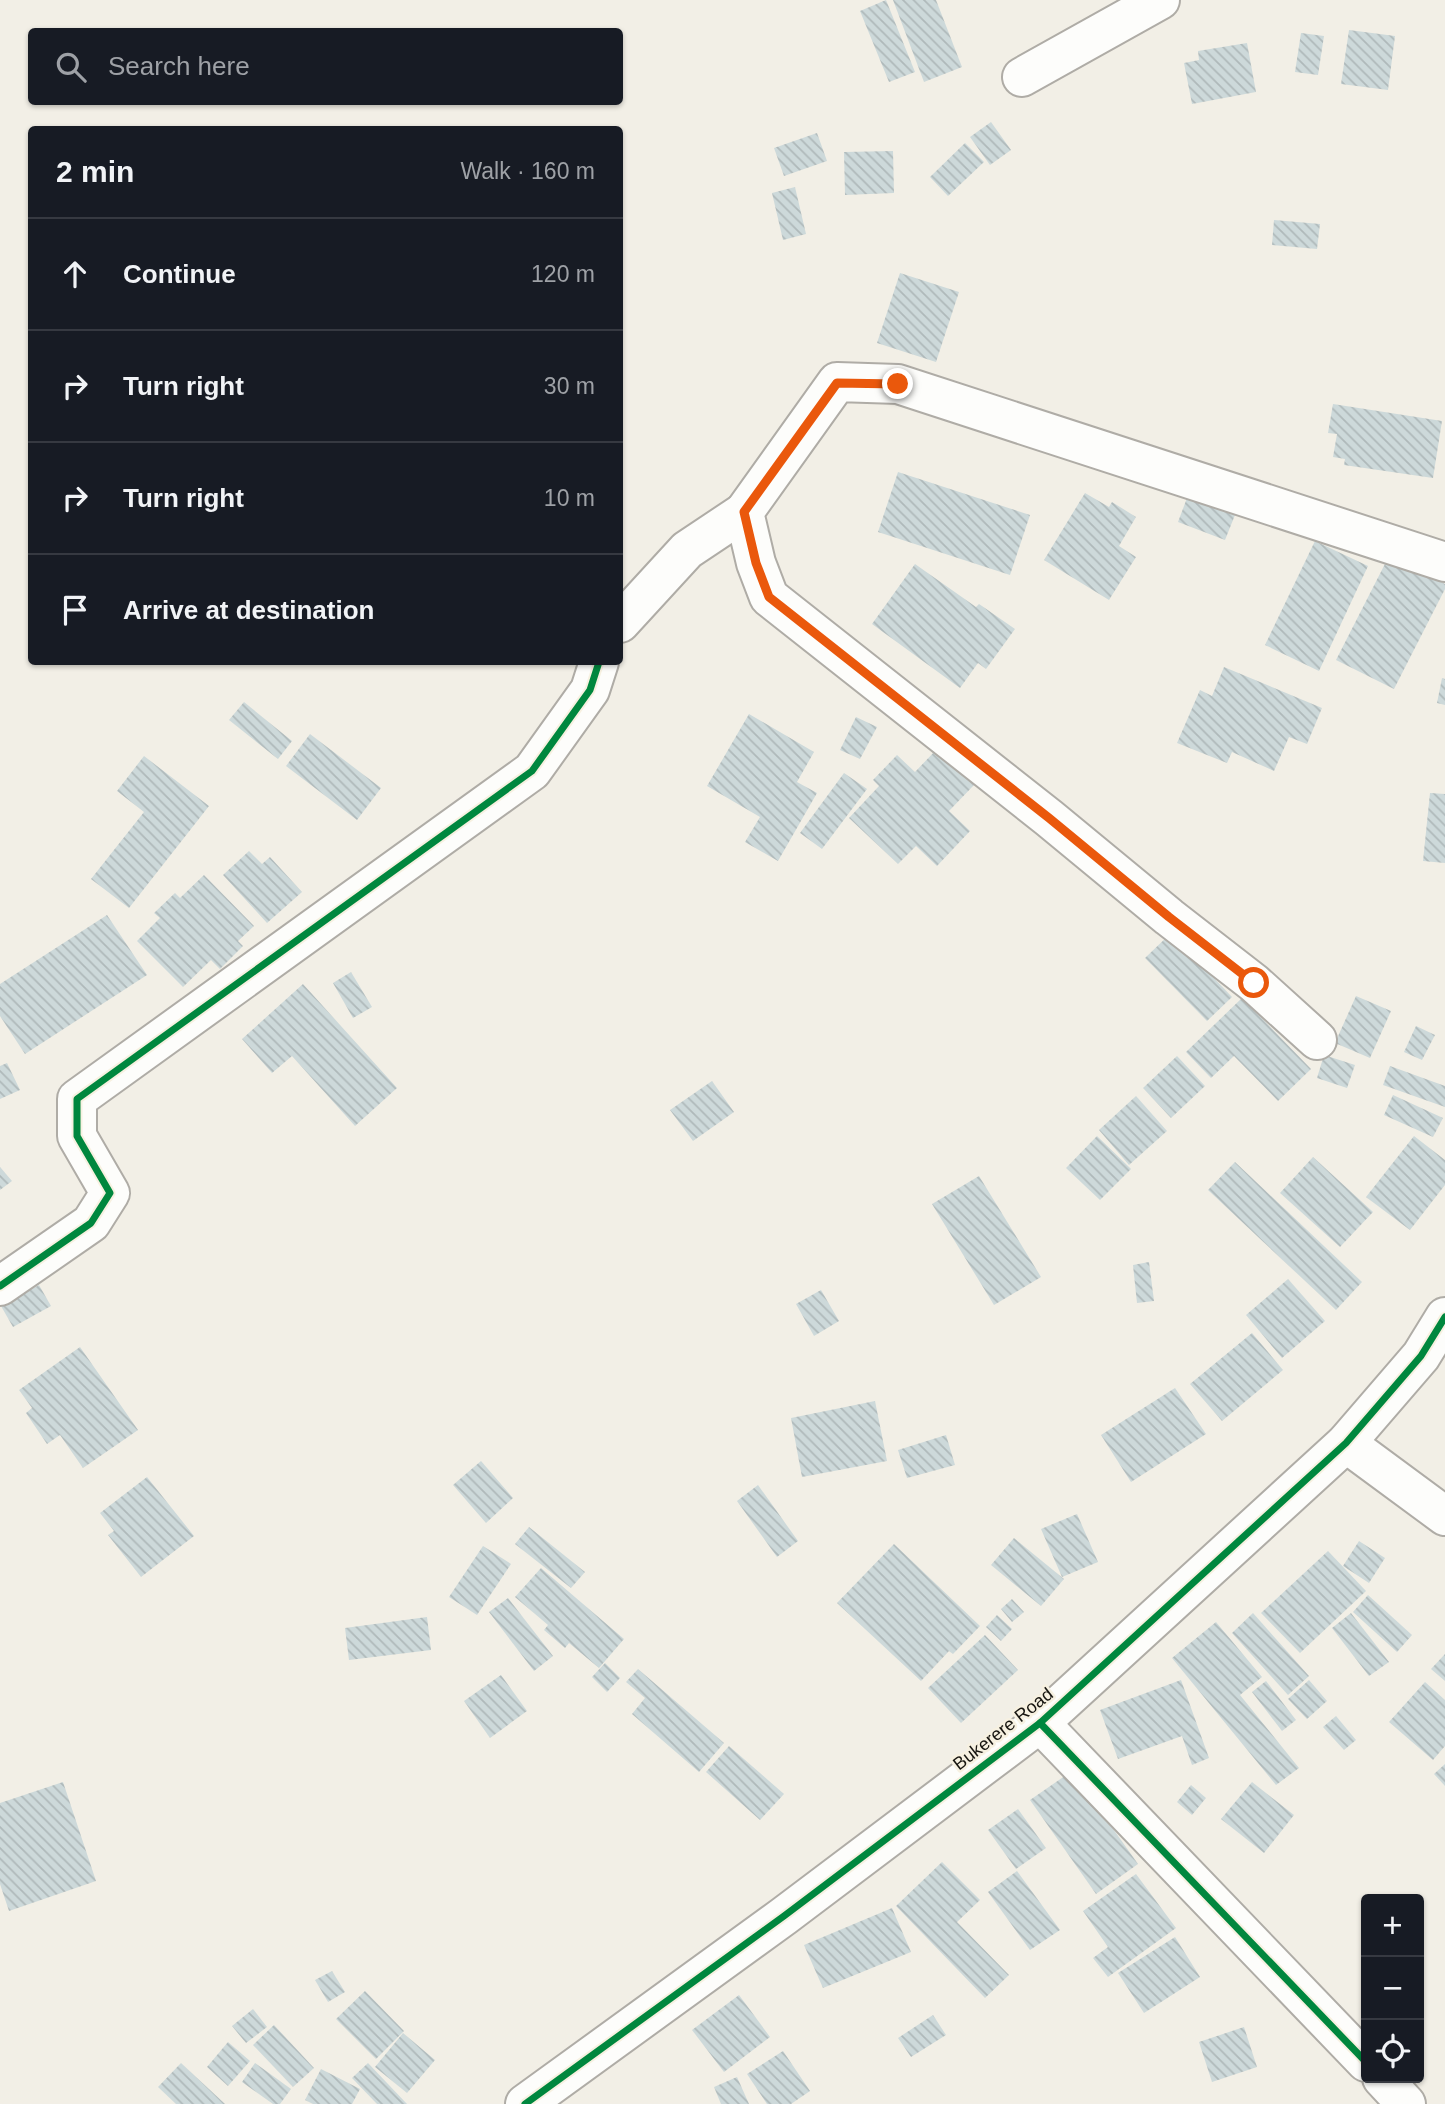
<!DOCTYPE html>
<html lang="en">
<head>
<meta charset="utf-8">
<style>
	body { margin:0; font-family:Arial,sans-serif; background:#242831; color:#f1f3f6 }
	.controls { position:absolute; right:21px; bottom:21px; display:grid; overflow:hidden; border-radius:7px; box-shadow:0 2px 5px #0004 }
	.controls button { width:63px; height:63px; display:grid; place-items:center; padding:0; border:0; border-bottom:2px solid #363941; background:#171b24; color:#f1f3f6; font:35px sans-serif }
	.stop { position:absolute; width:21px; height:21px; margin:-16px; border:5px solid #ea580c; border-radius:50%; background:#fff }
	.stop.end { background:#ea580c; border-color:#fff; box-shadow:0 2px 7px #0008 }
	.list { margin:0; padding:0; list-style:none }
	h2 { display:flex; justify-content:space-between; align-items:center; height:91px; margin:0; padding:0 28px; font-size:30px }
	h2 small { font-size:23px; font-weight:400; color:#9ea1a6 }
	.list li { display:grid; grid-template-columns:46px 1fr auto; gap:21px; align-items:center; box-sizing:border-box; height:112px; padding:0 28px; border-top:2px solid #363941 }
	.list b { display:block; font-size:26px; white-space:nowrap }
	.list em { font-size:23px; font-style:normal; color:#9ea1a6 }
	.icon { flex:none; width:38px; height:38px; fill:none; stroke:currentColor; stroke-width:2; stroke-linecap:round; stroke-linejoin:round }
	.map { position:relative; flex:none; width:1445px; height:2104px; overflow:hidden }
	.search { position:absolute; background:#171b24; box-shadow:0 2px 5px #0004; left:28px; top:28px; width:595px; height:77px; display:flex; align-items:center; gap:18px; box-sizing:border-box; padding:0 24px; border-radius:7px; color:#9ea1a6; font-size:26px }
	.panel { position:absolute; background:#171b24; box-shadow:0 2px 5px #0004; left:28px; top:126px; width:595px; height:539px; border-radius:7px }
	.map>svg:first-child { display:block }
	.building { fill:url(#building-back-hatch) }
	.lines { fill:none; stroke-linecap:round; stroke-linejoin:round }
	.minor-casing { stroke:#afaca6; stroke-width:42 }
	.minor { stroke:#fdfdfb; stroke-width:38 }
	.cycleway-casing { stroke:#f7f1e1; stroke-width:11 }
	.cycleway { stroke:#00873e; stroke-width:7 }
	.route { stroke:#ea580c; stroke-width:9 }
	.labels { text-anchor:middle; stroke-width:5; stroke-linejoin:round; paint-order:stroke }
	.street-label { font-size:18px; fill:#171510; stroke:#f7f1e1 }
</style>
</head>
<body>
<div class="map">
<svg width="1445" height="2104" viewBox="0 0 1445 2104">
	<defs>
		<pattern id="building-back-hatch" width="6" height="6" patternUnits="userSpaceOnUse" patternTransform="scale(1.75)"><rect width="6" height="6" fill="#cdd9da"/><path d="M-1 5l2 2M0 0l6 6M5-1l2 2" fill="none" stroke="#afb9ba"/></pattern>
	</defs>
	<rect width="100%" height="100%" fill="#f2efe6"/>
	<g class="building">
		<polygon points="886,0 915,72 889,82 860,11"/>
		<polygon points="893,0 936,0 962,67 924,82"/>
		<polygon points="1349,30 1395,36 1388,90 1341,84"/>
		<polygon points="1301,33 1324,36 1318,75 1295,72"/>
		<polygon points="1247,43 1256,92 1192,104 1184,63 1199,60 1198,51"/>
		<polygon points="991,122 1011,150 990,165 970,137"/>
		<polygon points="817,133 827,161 784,176 774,148"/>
		<polygon points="965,143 984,162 948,196 930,177"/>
		<polygon points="893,151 894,193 845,195 844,152"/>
		<polygon points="795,187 806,234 783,240 772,193"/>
		<polygon points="1274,220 1320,224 1317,249 1272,245"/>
		<polygon points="900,273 959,292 936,362 877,343"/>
		<polygon points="1333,404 1442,421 1433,478 1344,465 1345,459 1333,457 1337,434 1328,433"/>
		<polygon points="898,472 1030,515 1010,575 878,532"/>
		<polygon points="1193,482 1241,500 1225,540 1178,522"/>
		<polygon points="1085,493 1109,507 1112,502 1136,517 1119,546 1136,557 1109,600 1044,560"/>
		<polygon points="1315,541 1368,566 1319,671 1265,645"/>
		<polygon points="1389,556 1445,584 1445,589 1394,689 1336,660"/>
		<polygon points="915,564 976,607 979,604 1015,629 986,669 978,663 960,688 872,624"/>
		<polygon points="1224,667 1322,708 1307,744 1289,737 1274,771 1232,752 1227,763 1177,743 1200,690 1212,696"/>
		<polygon points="1442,678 1445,679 1445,705 1437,703"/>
		<polygon points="244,702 292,741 278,759 229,720"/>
		<polygon points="749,714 814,752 797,782 817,793 778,861 745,842 760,817 707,786"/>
		<polygon points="856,717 877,727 860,759 840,750"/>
		<polygon points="310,734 381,788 357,820 286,766"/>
		<polygon points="936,750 974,785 949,811 970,831 937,866 916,846 898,864 849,818 879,786 873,780 897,755 915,772"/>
		<polygon points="144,756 209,806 129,908 91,879 144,812 117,791"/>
		<polygon points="844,773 867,789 822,849 800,833"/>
		<polygon points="1430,793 1445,794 1445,863 1423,861"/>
		<polygon points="249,851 262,864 270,857 302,892 267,923 223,875"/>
		<polygon points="204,875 254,926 238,941 243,946 220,969 211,960 183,987 137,941 160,918 154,913 175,893 180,898"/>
		<polygon points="107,915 147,975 25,1054 0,1016 0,984"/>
		<polygon points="1171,933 1232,997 1207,1021 1145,958"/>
		<polygon points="351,972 372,1007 353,1018 333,983"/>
		<polygon points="303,984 397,1088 355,1126 292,1056 272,1073 242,1039"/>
		<polygon points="1356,996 1391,1011 1370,1058 1335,1043"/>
		<polygon points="1242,998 1311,1069 1278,1101 1234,1056 1211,1078 1186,1052"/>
		<polygon points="1416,1026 1435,1035 1422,1060 1404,1052"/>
		<polygon points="1324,1055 1355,1065 1347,1088 1317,1078"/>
		<polygon points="1177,1056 1205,1086 1171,1118 1143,1088"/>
		<polygon points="7,1063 20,1090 0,1099 0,1066"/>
		<polygon points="1390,1066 1445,1086 1445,1107 1383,1085"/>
		<polygon points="712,1081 734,1112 693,1141 670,1110"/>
		<polygon points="1393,1095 1443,1118 1433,1137 1384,1115"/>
		<polygon points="1136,1096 1167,1131 1129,1165 1099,1130"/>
		<polygon points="1097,1136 1131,1169 1100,1200 1066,1168"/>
		<polygon points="1414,1136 1445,1160 1445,1185 1410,1230 1366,1197"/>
		<polygon points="1313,1157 1373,1212 1340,1247 1280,1193"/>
		<polygon points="1235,1162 1362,1282 1336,1310 1208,1190"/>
		<polygon points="0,1167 12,1181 0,1190"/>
		<polygon points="979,1176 1041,1277 994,1305 932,1204"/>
		<polygon points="1149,1262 1154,1301 1137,1303 1133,1265"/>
		<polygon points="1288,1279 1325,1321 1282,1358 1246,1315"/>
		<polygon points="39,1285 51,1306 13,1327 1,1306"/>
		<polygon points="821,1290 839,1321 814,1336 796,1304"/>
		<polygon points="1252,1333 1283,1370 1222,1421 1190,1384"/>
		<polygon points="80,1347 138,1430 83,1468 60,1435 47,1444 26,1413 32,1408 19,1390"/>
		<polygon points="1175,1388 1206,1434 1131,1482 1101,1435"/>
		<polygon points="875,1401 887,1461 802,1477 791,1418"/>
		<polygon points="946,1435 955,1465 907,1478 898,1450"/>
		<polygon points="481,1461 513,1498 486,1523 453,1485"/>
		<polygon points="147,1477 194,1536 141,1577 108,1535 114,1531 100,1513"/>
		<polygon points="758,1485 798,1541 777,1557 737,1501"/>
		<polygon points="1077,1514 1098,1562 1062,1577 1041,1529"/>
		<polygon points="529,1527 585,1572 571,1588 515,1544"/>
		<polygon points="1014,1538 1064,1579 1041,1606 991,1565"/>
		<polygon points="1359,1541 1385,1558 1369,1583 1343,1566"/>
		<polygon points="894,1544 980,1626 953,1654 949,1651 921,1681 837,1603"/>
		<polygon points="483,1546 511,1564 477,1615 449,1597"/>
		<polygon points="1328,1551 1366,1591 1300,1653 1261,1613"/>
		<polygon points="541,1568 624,1639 599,1668 569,1643 565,1648 544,1630 548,1625 515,1597"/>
		<polygon points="1368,1595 1412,1635 1397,1652 1353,1612"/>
		<polygon points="508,1598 553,1656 534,1671 489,1612"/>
		<polygon points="1012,1599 1024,1612 1012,1622 1001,1609"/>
		<polygon points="1253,1613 1309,1676 1288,1695 1232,1633"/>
		<polygon points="1351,1613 1389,1662 1369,1676 1332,1628"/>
		<polygon points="997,1615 1012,1629 1001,1641 986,1627"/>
		<polygon points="427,1617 431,1650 349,1660 345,1628"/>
		<polygon points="1216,1622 1262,1677 1240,1695 1299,1768 1276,1785 1172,1658"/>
		<polygon points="985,1635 1018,1670 961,1723 928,1688"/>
		<polygon points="1445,1654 1445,1681 1431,1669"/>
		<polygon points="605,1663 620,1678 607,1692 592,1677"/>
		<polygon points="638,1669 724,1743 699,1772 632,1714 645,1698 626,1682"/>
		<polygon points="501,1675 527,1711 490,1738 464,1701"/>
		<polygon points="1181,1680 1209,1758 1192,1765 1182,1736 1118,1759 1100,1710"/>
		<polygon points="1309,1680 1327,1701 1307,1719 1288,1699"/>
		<polygon points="1266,1681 1296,1720 1282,1731 1252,1692"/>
		<polygon points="1425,1682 1445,1700 1445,1746 1433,1760 1389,1722"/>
		<polygon points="1336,1716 1356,1740 1344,1750 1323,1727"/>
		<polygon points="729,1746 784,1794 760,1820 706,1772"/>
		<polygon points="1445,1764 1445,1786 1434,1774"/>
		<polygon points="1072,1771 1138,1864 1096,1894 1030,1800"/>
		<polygon points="63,1782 96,1881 9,1911 0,1884 0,1803"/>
		<polygon points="1252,1782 1294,1815 1264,1853 1221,1819"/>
		<polygon points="1191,1785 1206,1798 1192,1815 1177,1802"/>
		<polygon points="1018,1809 1046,1848 1016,1869 988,1830"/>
		<polygon points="942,1862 980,1900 957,1922 1009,1975 985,1998 896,1906"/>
		<polygon points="1017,1871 1060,1930 1030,1950 988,1892"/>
		<polygon points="1136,1874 1176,1928 1108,1977 1093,1958 1108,1947 1083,1911"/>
		<polygon points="892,1908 911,1952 823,1988 804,1945"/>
		<polygon points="1175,1937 1200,1977 1144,2013 1118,1973"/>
		<polygon points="332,1971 345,1992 328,2002 315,1980"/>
		<polygon points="365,1991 404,2031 376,2059 336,2019"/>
		<polygon points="739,1995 770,2037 724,2072 692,2030"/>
		<polygon points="253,2009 267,2027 246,2043 232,2026"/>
		<polygon points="933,2015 946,2035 911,2057 898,2038"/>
		<polygon points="274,2025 314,2068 293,2087 253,2045"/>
		<polygon points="1244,2027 1257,2067 1212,2082 1199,2042"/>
		<polygon points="403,2033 435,2060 407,2093 375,2067"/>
		<polygon points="228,2042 250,2061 228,2086 207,2067"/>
		<polygon points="783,2051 810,2091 791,2104 767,2104 747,2074"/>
		<polygon points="181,2063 225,2104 176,2104 158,2087"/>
		<polygon points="255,2063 291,2089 280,2104 273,2104 242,2082"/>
		<polygon points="368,2063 407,2104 377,2104 352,2078"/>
		<polygon points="321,2069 360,2089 352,2104 313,2104 305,2100"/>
		<polygon points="737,2077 749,2104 721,2104 714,2087"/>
	</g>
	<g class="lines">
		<defs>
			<g id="minor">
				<polyline points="1022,77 1160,0"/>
				<polyline points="620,623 687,550 744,512"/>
				<polyline points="1317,1040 1254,983 1169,917 1049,818 769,597 756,563 744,512 837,382 898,384 1445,562"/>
				<polyline points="0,1286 91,1223 110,1193 77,1136 77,1099 532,771 590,690 599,662"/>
				<polyline points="1346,1443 1445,1516"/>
				<polyline points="1040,1723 1366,2062"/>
				<polyline points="1382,2078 1406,2104"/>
				<polyline points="525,2104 784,1916 1040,1723 1346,1443 1421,1356 1445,1317"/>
			</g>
		</defs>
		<use href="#minor" class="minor-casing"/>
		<use href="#minor" class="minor"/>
		<defs>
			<g id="cycleway">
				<polyline points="0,1286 91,1223 110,1193 77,1136 77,1099 532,771 590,690 599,662"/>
				<polyline points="1040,1723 1366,2062"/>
				<polyline points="525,2104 784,1916 1040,1723 1346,1443 1421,1356 1445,1317"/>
			</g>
		</defs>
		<use href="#cycleway" class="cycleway-casing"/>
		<use href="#cycleway" class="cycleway"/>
	</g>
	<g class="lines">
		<polyline class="route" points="898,384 837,383 744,512 756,563 769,597 1049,818 1169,917 1254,983"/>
	</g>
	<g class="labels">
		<g class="street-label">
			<text transform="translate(1003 1729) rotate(-38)" y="6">Bukerere Road</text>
		</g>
	</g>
</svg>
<div class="controls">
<button>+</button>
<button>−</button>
<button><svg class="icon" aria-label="locate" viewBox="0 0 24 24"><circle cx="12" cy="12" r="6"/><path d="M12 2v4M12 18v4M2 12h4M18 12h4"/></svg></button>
</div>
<div class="stop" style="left:1254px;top:983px"></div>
<div class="stop end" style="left:898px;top:384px"></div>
<div class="search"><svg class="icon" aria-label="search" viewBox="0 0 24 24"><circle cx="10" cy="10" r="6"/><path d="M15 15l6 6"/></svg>Search here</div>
<section class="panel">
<h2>2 min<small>Walk · 160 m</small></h2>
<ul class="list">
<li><svg class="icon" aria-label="ahead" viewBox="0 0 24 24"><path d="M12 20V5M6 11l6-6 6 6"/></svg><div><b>Continue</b></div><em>120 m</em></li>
<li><svg class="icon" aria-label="right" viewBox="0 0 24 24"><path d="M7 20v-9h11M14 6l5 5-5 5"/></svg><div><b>Turn right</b></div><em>30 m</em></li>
<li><svg class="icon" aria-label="right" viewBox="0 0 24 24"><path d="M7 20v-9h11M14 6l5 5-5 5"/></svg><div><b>Turn right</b></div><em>10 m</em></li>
<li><svg class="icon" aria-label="arrive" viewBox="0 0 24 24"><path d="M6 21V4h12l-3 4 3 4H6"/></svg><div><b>Arrive at destination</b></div></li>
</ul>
</section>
</div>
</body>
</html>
